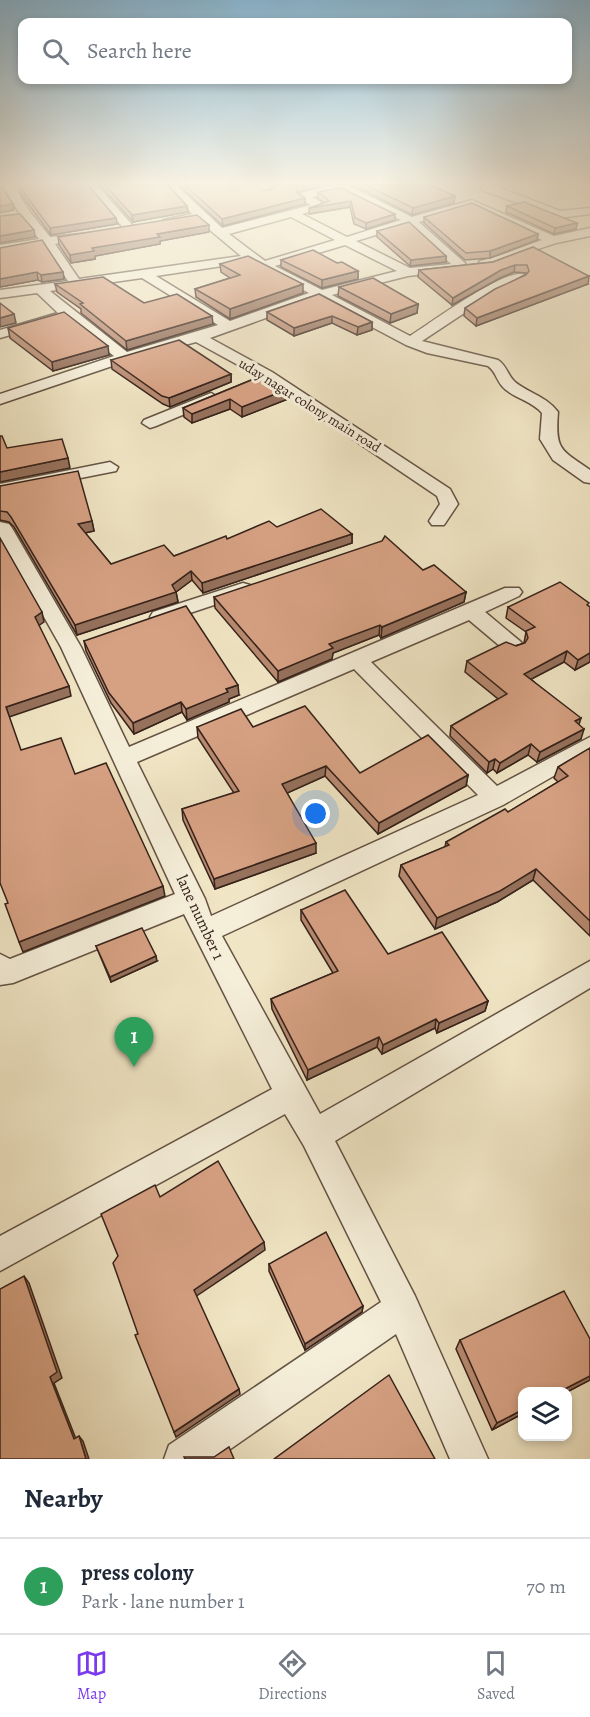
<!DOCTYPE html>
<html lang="en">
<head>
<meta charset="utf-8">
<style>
	body { margin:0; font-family:Alegreya,serif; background:#f2f2f3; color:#1f2937 }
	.controls { position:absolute; right:18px; bottom:18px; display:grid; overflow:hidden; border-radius:12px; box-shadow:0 3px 9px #0003 }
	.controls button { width:54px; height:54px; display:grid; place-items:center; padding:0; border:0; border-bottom:2px solid #e0e1e3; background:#fff; color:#1f2937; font:30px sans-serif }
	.you { position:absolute; left:316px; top:814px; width:21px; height:21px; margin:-15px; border:4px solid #fff; border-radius:50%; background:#1a73e8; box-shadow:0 0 0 9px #1a73e833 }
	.badge { display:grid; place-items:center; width:39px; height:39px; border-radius:50%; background:#7c3aed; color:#fff; font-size:20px; font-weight:700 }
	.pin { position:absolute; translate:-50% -50px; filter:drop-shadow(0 2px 3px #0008) }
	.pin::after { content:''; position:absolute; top:32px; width:21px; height:18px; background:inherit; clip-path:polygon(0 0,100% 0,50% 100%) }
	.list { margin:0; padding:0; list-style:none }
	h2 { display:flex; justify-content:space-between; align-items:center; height:78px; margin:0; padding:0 24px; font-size:26px }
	h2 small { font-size:20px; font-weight:400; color:#747a83 }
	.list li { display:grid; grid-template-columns:39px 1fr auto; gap:18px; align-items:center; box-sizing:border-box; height:96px; padding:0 24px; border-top:2px solid #e0e1e3 }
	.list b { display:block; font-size:22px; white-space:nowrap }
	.list p { margin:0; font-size:20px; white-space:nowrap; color:#747a83 }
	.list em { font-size:20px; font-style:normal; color:#747a83 }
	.icon { flex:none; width:33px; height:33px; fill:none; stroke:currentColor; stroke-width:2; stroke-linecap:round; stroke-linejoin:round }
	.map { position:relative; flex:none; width:590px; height:1459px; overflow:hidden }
	.search { position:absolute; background:#fff; box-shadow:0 3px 9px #0003; left:18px; right:18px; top:18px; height:66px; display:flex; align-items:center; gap:15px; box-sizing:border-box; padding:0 21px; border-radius:12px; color:#747a83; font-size:22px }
	.sheet { height:174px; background:#fff }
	nav { display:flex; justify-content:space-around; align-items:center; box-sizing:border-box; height:84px; border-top:2px solid #e0e1e3; background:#fff; font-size:16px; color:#747a83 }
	nav a { display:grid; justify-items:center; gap:3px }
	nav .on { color:#7c3aed }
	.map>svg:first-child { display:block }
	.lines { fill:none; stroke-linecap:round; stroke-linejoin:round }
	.minor-casing { stroke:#645344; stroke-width:3 }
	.minor { fill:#f5eed9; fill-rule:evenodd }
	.wall { fill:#b88a71; stroke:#36221a; stroke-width:1.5 }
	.shaded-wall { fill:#96715c; stroke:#36221a; stroke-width:1.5 }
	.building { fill:#d6a183; stroke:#36221a; stroke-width:1.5 }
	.labels { text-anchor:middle; stroke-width:6; stroke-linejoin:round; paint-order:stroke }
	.far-street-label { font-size:14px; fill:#36221a; stroke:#f5eed9 }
	.street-label { font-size:16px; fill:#36221a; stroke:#f5eed9 }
</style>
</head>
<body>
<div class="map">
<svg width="590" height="1459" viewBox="0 0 590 1459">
	<rect width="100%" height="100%" fill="#f0e5c4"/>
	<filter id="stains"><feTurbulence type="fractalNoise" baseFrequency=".00333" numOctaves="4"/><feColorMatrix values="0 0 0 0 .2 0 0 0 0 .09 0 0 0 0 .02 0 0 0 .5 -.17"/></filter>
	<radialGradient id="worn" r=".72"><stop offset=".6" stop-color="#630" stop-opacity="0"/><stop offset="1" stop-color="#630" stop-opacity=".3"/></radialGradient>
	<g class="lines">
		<defs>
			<g id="minor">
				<path d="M2,185H13L30,212L50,237L91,233V237L55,244L79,279L241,256L198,220L163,224V220L192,214L165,185H176L222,228L311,205L298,198V194L333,185H347L412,217L472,200L554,236L590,228V236L556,243L520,255L510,262L484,268L478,264L480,261C502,256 521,247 542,240L471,207L419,222L465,263L467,266L465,269L455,267L449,271L408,276L332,295L410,336C431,323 503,269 524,274L526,277L524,280L493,294L422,341L498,360C507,366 508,376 515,382C530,394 546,396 558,412C555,450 560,449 590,470V483L584,482L553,460L540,439L542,413C531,400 512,398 502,386C496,379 496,372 488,366L427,353L406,345L319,299L210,338L272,372L450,489L458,504L444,525H432L429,521L440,504L437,496L262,378L196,342L130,360L0,404V394L114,356L66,319L0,338V330L58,313L37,293L0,298V290L68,281L44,245L0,253V245L39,239L21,216ZM341,191L401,220L347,237L302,214L327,206L312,197ZM291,217L335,240L265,261L229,234ZM409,225L451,264L410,268L356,241ZM345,245L397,271L322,290L275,266ZM249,262L309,293L230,321L156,276ZM142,278L218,325L127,352L50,291Z"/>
				<polygon points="86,185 97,185 134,227 134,231 126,231"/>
				<polygon points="255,185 266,185 272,192 271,194 263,194"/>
				<polygon points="482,185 493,185 560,211 590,208 590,214 559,218 482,190"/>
				<polygon points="211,393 219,398 216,401 156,426 150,428 142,423 144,420"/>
				<polygon points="110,462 118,467 116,471 0,494 0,484"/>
				<path d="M0,522L9,524L12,528L81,647L129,747L505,588H519L522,592L519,596L485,612L521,642L524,647L521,652L514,654L507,652L469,620L371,662L497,786L590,737V755L503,805L222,936L320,1114L590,961V988L335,1141L415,1296L488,1459H450L396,1334L216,1459H164L169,1445L381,1302L304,1146L285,1114L0,1271V1236L272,1089L184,914L13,983L0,985V954L10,959L175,894L61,647L0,539ZM354,669L478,795L211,916L205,899L137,762Z"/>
				<polygon points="243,583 250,585 253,589 250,593 160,623 153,622 150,617 153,612"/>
			</g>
		</defs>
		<use href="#minor" class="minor-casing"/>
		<use href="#minor" class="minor"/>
	</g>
	<g class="wall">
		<polygon points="100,185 168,185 187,206 188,212 133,222"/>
		<polygon points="179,185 259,185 263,190 271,189 268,185 324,185 297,192 305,198 305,204 223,226"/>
		<polygon points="353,185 431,185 454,203 412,215"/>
		<polygon points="19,186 117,224 51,235 20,193"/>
		<polygon points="341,188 395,220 366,229 354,224 350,207 309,214 324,203 318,198 318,192"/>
		<polygon points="507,206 577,223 576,229 554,234 506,212"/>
		<polygon points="424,217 538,234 537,240 490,258 465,260 424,223"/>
		<polygon points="377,231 446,256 446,262 410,266 377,237"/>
		<polygon points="209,232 160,241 160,244 95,256 95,259 71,263 59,245 58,237"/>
		<polygon points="533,247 588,284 476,326 464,316 465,308 526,274 526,273 514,272 500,278 452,305 418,277 419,270 493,262"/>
		<polygon points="0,248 63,272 64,279 42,282 38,280 0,287"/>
		<polygon points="281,260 337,263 358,271 358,279 322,288 281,267"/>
		<polygon points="220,264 303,293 230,319 196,297 195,289 230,278 221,272"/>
		<polygon points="55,284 144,303 213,324 127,350 81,313 81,309 57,292"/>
		<polygon points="339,287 418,304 417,313 390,323 338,296"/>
		<polygon points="319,294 372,322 372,330 357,335 332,323 294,336 267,320 267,312"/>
		<polygon points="8,328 109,355 53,371 10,338"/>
		<polygon points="111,360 231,374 231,382 170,407 163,404 112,369"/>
		<polygon points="266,374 288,399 242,417 230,409 192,423 184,417 183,408"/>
		<polygon points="0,486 92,521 94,531 85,533 111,564 174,556 227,539 277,527 352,534 352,543 203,593 192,580 176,592 178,602 77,635 14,527 9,522 0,520"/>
		<polygon points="423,570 466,592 464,602 381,638 379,635 333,653 332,659 278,682 215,608 214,597"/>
		<polygon points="588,606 590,607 590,662 575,670 564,662 531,679 579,725 581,739 537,762 528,755 497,773 493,769 487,773 450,736 451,726 498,699 465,672 467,661 524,643 526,632 506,618 508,607"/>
		<polygon points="84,641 239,695 229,699 229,702 187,720 182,712 134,734 111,703 86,651"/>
		<polygon points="197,727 253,727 360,773 468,775 466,786 378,834 325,776 287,793 316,853 215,889 183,820 182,809 234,793 198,738"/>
		<polygon points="590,748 590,936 533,880 497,902 435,929 399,876 401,865 445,847 446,842 508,812 558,782 554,778 558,767"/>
		<polygon points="301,910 388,954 488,1001 485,1011 437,1033 435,1028 382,1054 377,1047 307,1080 272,1009 271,999 333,973 301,920"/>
		<polygon points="96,946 157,961 111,982"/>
		<polygon points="269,1264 363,1306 362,1312 305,1350 269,1271"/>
		<polygon points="590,1339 590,1380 567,1392 522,1392 522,1414 492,1430 456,1349 460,1340"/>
	</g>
	<g class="shaded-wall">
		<polygon points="299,185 324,185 296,193 296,186"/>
		<polygon points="455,196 454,203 412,215 413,208"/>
		<polygon points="305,198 305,204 223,226 222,219"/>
		<polygon points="351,201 350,207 309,214 309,208"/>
		<polygon points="13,204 14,210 0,213 0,206"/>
		<polygon points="187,206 188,212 133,222 132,215"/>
		<polygon points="395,214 395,220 366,229 366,223"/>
		<polygon points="116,218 117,224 51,235 50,228"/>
		<polygon points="577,223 576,229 554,234 555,228"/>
		<polygon points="209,225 209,232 160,241 160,244 95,256 95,259 71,263 70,255 92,248 157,234"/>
		<polygon points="34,230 35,237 0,243 0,236"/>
		<polygon points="538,234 537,240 490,258 490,251"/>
		<polygon points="446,256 446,262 410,266 411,260"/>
		<polygon points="515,265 514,272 500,278 452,305 453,298 501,270"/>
		<polygon points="358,271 358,279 322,288 322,280"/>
		<polygon points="37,272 38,280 0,287 0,279"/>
		<polygon points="63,272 64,279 42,282 41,275"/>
		<polygon points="589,276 588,284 476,326 477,318"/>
		<polygon points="303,284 303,293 230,319 230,309"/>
		<polygon points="418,304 417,313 390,323 391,314"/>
		<polygon points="14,314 16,323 0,327 0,318"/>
		<polygon points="212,316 213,324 127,350 126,341"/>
		<polygon points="332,316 332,323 294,336 294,328"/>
		<polygon points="372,322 372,330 357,335 358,327"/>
		<polygon points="108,346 109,355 53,371 52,362"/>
		<polygon points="231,374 231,382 170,407 169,398"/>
		<polygon points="288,389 288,399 242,417 242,407"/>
		<polygon points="230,399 230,409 192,423 192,414"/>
		<polygon points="68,458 70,468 0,482 0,472"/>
		<polygon points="92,521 94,531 80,534 78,524"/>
		<polygon points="352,534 352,543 203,593 202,583"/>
		<polygon points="191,571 192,580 176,592 178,602 77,635 75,625 172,585"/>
		<polygon points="466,592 464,602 381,638 382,627"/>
		<polygon points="42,612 44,622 38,626 35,617"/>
		<polygon points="380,625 379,635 333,653 332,659 278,682 278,671 329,644"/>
		<polygon points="567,651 564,662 522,684 524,674"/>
		<polygon points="590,653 590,662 575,670 578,660"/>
		<polygon points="238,685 239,695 229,699 229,702 187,720 186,709 226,689"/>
		<polygon points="69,686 71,696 9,717 6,707"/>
		<polygon points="181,702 182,712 134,734 133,723"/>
		<polygon points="581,718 578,728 575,721"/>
		<polygon points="584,729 581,739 537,762 540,752"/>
		<polygon points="531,744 528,755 497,773 500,763"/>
		<polygon points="495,759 493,769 487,773 489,762"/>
		<polygon points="326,766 325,776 283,795 282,784"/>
		<polygon points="468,775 466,786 378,834 379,823"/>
		<polygon points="316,843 316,853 215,889 214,879"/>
		<polygon points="536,869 533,880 497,902 435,929 437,918"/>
		<polygon points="163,886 165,896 23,952 19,942"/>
		<polygon points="156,956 157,961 111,982 110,977"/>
		<polygon points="488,1001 485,1011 437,1033 439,1023"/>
		<polygon points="436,1019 435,1028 382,1054 383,1045"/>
		<polygon points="379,1037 377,1047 307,1080 308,1070"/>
		<polygon points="264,1242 265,1250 195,1297 194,1290"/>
		<polygon points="24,1276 29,1283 62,1378 54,1383 78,1444 74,1439 50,1377"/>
		<polygon points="363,1306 362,1312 305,1350 305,1344"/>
		<polygon points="590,1376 590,1380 567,1392 559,1392"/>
		<polygon points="239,1389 240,1394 176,1437 174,1432"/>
		<polygon points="522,1410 522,1414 492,1430 497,1423"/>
		<polygon points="79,1436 83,1441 89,1459 86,1459"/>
	</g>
	<g class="building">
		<polygon points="28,185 88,185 116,218 50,228 19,186"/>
		<polygon points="105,185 168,185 187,206 132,215"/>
		<polygon points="185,185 259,185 263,190 271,190 274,186 273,185 299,185 296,186 297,193 305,198 222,219"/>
		<polygon points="366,185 431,185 455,196 413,208"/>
		<polygon points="0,188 3,189 13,204 0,206"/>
		<polygon points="341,188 395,214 366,223 355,218 351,201 309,208 329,201 318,192"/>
		<polygon points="524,202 577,223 555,228 507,206"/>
		<polygon points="472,203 538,234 490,251 466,253 424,217"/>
		<polygon points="20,214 34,230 0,236 0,216"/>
		<polygon points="197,215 209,225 157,234 160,237 92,248 94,251 70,255 58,237"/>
		<polygon points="409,222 446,256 411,260 377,231"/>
		<polygon points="42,240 63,272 41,275 37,272 0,279 0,248"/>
		<polygon points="533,247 589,276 477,318 465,308 495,289 526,275 529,271 527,265 515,265 501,270 453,298 419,270 493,262"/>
		<polygon points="313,250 337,263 342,262 358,271 322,280 281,260"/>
		<polygon points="248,256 303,284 230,309 195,289 240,275 220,264"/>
		<polygon points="103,277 144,303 177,294 212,316 126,341 80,304 83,303 55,284"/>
		<polygon points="373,278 418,304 391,314 339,287"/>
		<polygon points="319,294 372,322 358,327 332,316 294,328 267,312"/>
		<polygon points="0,303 14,314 0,318"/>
		<polygon points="64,312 108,346 52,362 8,328"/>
		<polygon points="179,340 231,374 169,398 162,396 111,360"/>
		<polygon points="266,374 288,389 242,407 230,399 192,414 183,408"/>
		<polygon points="0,436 2,436 7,448 62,439 68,458 0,472"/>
		<polygon points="78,471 92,521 78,524 111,564 164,545 174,556 226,536 227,539 269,521 277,527 321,509 352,534 202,583 191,571 172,585 176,592 75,625 11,517 7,512 0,511 0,486"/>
		<polygon points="385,536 423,570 434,565 466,592 382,627 380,625 329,644 333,648 278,671 214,597 382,541"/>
		<polygon points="0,538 42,612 35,617 69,686 6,707 21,750 61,738 75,774 106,763 163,886 19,942 5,904 8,903 0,883"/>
		<polygon points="560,582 589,603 587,605 590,607 590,653 578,660 567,651 524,674 581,718 575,721 584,729 540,752 531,744 500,763 495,759 489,762 451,726 507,694 467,661 506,642 516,646 525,643 528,638 526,631 535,627 508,607"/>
		<polygon points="186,606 238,685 226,689 228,692 186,709 181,702 133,723 109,693 84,641"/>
		<polygon points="305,706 360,773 428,735 468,775 379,823 326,766 282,784 316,843 214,879 182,809 239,791 197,727 241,709 253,727"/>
		<polygon points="590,748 590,921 536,869 500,891 437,918 401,865 449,845 446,842 505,809 508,812 568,776 558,767"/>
		<polygon points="345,890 388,954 442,932 488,1001 439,1023 436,1019 383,1045 379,1037 308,1070 271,999 338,971 301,910"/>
		<polygon points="142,928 156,956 110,977 96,946"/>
		<polygon points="218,1161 264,1242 194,1290 239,1389 174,1432 135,1335 138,1334 113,1263 118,1256 101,1214 155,1185 160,1197"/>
		<polygon points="326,1232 363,1306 305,1344 269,1264"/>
		<polygon points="24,1276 57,1372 50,1377 74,1439 79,1436 86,1459 0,1459 0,1289"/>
		<polygon points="564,1291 590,1339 590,1376 559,1392 522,1392 522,1410 497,1423 460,1340"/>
		<polygon points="389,1375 435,1459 274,1459"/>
		<polygon points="229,1447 234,1459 185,1459 184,1457 214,1457"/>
	</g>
	<linearGradient id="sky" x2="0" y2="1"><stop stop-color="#89b8d5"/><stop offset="0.47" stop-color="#f8f3e4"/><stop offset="1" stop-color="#f8f3e4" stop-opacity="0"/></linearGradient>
	<rect width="590" height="390" fill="url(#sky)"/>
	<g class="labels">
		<g class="far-street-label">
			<text transform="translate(310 405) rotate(32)" y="5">uday nagar colony main road</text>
		</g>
		<g class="street-label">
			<text transform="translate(201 917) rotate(65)" y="6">lane number 1</text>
		</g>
	</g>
	<rect width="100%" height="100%" filter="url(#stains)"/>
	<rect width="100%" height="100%" fill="url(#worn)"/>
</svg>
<div class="controls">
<button><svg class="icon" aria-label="layers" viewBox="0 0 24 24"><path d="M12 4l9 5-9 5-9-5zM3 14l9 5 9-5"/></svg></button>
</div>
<div class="you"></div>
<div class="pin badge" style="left:134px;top:1067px;background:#2e9e5b">1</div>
<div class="search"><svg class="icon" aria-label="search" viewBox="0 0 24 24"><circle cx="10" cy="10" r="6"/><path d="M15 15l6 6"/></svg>Search here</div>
</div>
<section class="sheet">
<h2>Nearby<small></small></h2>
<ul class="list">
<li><span class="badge" style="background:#2e9e5b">1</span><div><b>press colony</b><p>Park · lane number 1</p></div><em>70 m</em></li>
</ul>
</section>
<nav>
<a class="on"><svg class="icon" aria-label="map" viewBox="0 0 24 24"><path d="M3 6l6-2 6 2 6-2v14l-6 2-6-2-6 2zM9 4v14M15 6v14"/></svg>Map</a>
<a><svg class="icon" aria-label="directions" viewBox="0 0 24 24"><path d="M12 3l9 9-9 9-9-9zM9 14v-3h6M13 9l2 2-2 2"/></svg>Directions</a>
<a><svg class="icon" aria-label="saved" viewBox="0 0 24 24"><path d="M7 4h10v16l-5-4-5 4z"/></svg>Saved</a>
</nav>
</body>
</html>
